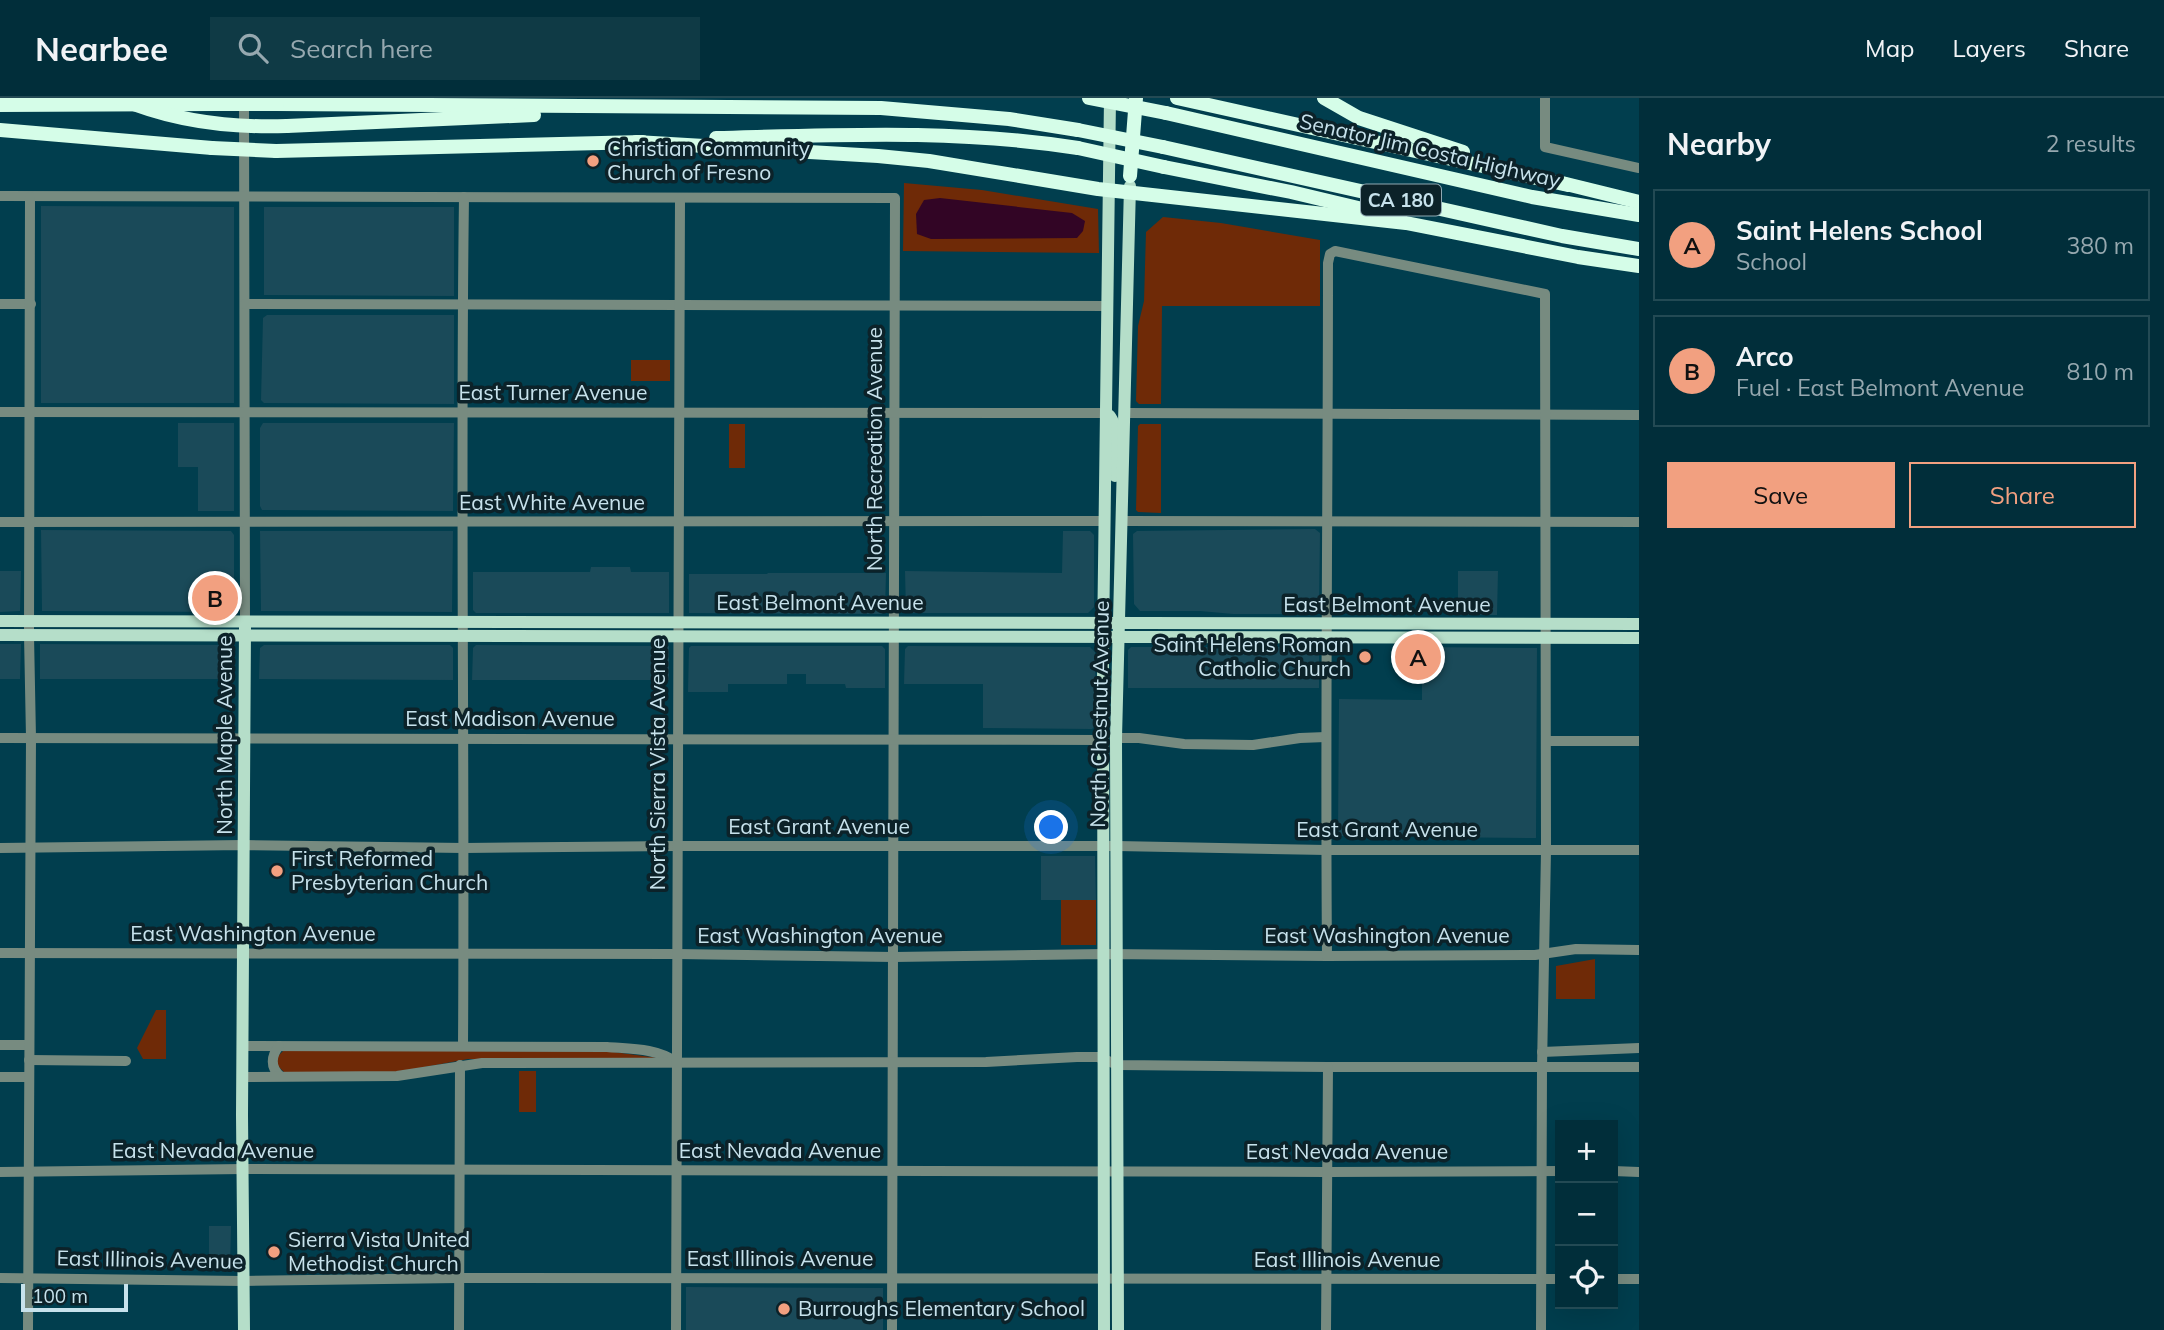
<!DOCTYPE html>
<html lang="en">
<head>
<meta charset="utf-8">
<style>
	body { margin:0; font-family:Mulish,sans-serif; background:#0f3a45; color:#f1f3f6 }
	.controls { position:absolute; right:21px; bottom:21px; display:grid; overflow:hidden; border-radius:0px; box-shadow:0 7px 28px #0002 }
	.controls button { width:63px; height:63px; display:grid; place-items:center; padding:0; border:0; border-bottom:2px solid #234a54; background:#012e3a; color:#f1f3f6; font:35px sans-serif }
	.scale { position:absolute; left:21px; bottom:18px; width:107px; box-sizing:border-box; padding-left:7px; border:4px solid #c7e2ec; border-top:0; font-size:19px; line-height:24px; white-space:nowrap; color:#c7e2ec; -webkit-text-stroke:5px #0c2229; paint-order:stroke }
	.you { position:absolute; left:1052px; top:730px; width:24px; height:24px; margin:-18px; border:5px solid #fff; border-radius:50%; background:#1a73e8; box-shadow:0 0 0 10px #1a73e833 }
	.badge { display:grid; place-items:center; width:46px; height:46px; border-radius:50%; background:#f2a080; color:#111; font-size:23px; font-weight:700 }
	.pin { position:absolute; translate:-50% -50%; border:4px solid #fff; box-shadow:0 2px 7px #0006 }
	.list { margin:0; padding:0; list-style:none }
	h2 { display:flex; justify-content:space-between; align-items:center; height:91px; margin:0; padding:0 28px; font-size:30px }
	h2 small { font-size:23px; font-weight:400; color:#96a8af }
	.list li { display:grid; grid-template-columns:46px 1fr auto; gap:21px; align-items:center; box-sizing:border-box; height:112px; margin:0 14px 14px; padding:0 14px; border:2px solid #234a54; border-radius:0px }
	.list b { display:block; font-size:26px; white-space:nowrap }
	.list p { margin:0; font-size:23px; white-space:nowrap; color:#96a8af }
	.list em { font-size:23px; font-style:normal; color:#96a8af }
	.actions { display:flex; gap:14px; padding:21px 28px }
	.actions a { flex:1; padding:16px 0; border:2px solid #f2a080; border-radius:0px; text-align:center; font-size:24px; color:#f2a080 }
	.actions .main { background:#f2a080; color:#111 }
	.icon { flex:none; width:38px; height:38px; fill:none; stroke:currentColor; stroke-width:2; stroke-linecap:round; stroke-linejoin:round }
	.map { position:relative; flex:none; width:1639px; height:1232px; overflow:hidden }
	header { display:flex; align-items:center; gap:42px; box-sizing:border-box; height:98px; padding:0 35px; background:#012e3a; border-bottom:2px solid #234a54 }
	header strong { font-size:33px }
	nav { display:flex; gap:38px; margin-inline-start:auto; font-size:24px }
	.search { width:490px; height:63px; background:#0f3a45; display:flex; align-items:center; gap:18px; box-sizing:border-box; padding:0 24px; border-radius:0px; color:#96a8af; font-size:26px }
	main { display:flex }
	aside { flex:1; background:#012e3a }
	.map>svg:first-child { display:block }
	.built { fill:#1a4a59 }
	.green { fill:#6f2a07 }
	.water { fill:#320525 }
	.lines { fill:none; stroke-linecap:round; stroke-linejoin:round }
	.minor { stroke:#778b80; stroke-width:10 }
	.major { stroke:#b5dec9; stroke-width:12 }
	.highway { stroke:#d5fde8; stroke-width:14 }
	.highway-bridge { stroke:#d5fde8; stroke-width:14 }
	.poi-dot { fill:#f2a080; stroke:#0c2229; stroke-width:2.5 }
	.labels { text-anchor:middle; stroke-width:7; stroke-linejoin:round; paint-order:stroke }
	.shield { fill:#0c2229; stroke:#8fa8b2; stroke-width:2 }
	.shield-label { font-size:19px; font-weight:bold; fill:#c7e2ec }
	.poi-label { font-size:21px; fill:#c7e2ec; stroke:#0c2229; text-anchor:start }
	.street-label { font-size:21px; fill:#c7e2ec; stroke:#0c2229 }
</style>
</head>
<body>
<header>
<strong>Nearbee</strong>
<div class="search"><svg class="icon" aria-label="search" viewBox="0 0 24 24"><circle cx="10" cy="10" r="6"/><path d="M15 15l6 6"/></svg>Search here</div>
<nav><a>Map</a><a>Layers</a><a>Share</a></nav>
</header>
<main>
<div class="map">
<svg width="1639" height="1232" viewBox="0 0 1639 1232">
	<rect width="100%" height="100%" fill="#013e4e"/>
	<g class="built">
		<polygon points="41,108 234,109 234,305 41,305"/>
		<polygon points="264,109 454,109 454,198 264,197"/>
		<polygon points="267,217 454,217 454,306 264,305 261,302 263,220"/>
		<polygon points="178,325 234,325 234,413 198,413 198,369 178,369"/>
		<polygon points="263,325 454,325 453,413 262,412 260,408 260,330"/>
		<polygon points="1315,431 1320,435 1319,511 1314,516 1233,516 1200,513 1140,513 1134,506 1133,436 1137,433"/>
		<polygon points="41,432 231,433 234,437 234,508 228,514 42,513"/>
		<polygon points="260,433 453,433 452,514 261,513"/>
		<polygon points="1063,433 1090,433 1094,437 1094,509 1088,515 906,515 905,473 1062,475"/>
		<polygon points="591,469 630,469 631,474 669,474 669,515 476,515 473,512 473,474 590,474"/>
		<polygon points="0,473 21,473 20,513 0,514"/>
		<polygon points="1458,473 1498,473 1497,517 1458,517"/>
		<polygon points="768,475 886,475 885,513 882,516 689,515 689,476 767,476"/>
		<polygon points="0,546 21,546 20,581 0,581"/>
		<polygon points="40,546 229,547 234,551 233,581 40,581"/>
		<polygon points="264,547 450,547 453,550 453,582 259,581 260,550"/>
		<polygon points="476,547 669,548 669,582 472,582 473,550"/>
		<polygon points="691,548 882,548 885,551 885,590 846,590 845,586 806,586 806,576 787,576 787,586 728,586 728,594 688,594 689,550"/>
		<polygon points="908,548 1090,549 1095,554 1096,627 1092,631 983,630 983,586 904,586 905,551"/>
		<polygon points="1131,549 1319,549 1319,590 1128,590 1128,552"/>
		<polygon points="1422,549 1537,550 1536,740 1338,738 1339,601 1422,602"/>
		<polygon points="1041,758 1095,758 1096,802 1041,802"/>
		<polygon points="209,1128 231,1128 230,1169 209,1169"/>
		<polygon points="686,1189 883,1190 883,1232 686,1232"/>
	</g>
	<g class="green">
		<polygon points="904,85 982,92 1098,111 1099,155 903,153"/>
		<polygon points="1163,119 1221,125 1320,142 1320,208 1162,208 1161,306 1139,306 1136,303 1138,228 1144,203 1146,134"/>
		<rect x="631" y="262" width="39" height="21"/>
		<rect x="729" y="326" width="16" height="44"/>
		<polygon points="1140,326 1161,326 1161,415 1138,414 1136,412 1138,328"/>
		<rect x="1061" y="802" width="35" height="45"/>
		<polygon points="1595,861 1595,901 1556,901 1556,868"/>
		<polygon points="156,912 166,912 166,961 143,961 137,950"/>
		<polygon points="284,952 606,953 666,961 468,961 398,974 284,974 277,967 277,959"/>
		<rect x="519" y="973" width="17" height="41"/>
	</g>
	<polygon class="water" points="940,100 1072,115 1085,123 1083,133 1077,140 931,141 917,136 916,116 924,102"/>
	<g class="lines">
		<g class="minor">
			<polyline points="1545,0 1545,49 1639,70"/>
			<polyline points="244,2 245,523"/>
			<polyline points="0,98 895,100 892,1232"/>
			<polyline points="0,206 31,206"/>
			<polyline points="245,206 1108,208"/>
			<polyline points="0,314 1106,315"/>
			<polyline points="1125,315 1639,317"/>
			<polyline points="1122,423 1639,424"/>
			<polyline points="0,424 1104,423"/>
			<polyline points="0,640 1103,642"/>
			<polyline points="1116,640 1139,640 1184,646 1253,647 1300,640 1326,639"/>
			<polyline points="1547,643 1639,643"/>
			<polyline points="0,750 244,747 464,750 677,748 1117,748 1326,752 1639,752"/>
			<polyline points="0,855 676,856 894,859 1104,856 1327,858 1535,857 1576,851 1639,852"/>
			<path d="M1327,858C1325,627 1328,396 1328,165L1330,156L1335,153L1545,196L1546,752L1542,970L1541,1232"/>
			<polyline points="0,947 28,947"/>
			<path d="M243,948L607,949C631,951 656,950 676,964"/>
			<path d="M279,948C271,958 270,969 280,978"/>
			<path d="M463,948C465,665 460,382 464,99"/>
			<polyline points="1542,954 1639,950"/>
			<polyline points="29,962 126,963"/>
			<polyline points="0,979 29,979"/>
			<polyline points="243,979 397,978 482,965 986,964 1077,959 1098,959 1118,967 1328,969 1639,969"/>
			<polyline points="1613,1073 1639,1074"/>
			<polyline points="0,1074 244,1071 1327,1074 1560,1073"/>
			<polyline points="0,1180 243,1183 459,1180 1560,1181"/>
			<polyline points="1613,1181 1639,1181"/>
			<polyline points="28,1232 31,640 29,537 30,99"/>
			<polyline points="459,1232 460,967"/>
			<polyline points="676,1232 680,100"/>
			<polyline points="1326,1232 1328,969"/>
		</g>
		<g class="major">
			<path d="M1106,315C1121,323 1115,362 1115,378"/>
			<polyline points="0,523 1639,526"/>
			<polyline points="0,537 1639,540"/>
			<polyline points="244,1232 242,1017 245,529"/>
			<polyline points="1104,1232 1103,546 1110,0"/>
			<polyline points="1118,1232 1116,640 1130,88"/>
		</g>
		<g class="highway">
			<polyline points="1177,0 1568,87"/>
			<polyline points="1324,0 1359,20 1463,54"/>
			<polyline points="277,6 881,10 1009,21 1078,32"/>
			<polyline points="0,7 214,6"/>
			<polyline points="1166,15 1532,99 1639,117"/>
			<polyline points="287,28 534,17"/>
			<polyline points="0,32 212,50"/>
			<path d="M716,40C839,37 956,31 1078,50"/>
			<polyline points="636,44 878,58 929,63 1098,91 1406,125 1578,159 1639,168"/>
			<polyline points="1163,49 1562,138 1639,151"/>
			<polyline points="276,53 643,44"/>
			<polyline points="1164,69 1291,94 1375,114"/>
			<polyline points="1130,78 1136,0"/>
			<polyline points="1562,85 1639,104"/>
		</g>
		<g class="highway-bridge">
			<path d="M119,0C172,23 230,30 287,28"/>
			<polyline points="1089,0 1166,15"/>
			<polyline points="214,6 277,6"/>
			<polyline points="1078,32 1163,49"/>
			<polyline points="212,50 276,53"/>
			<polyline points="1078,50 1164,69"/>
		</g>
	</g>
	<g class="poi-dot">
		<circle cx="593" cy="63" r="7"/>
		<circle cx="1365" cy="559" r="7"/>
		<circle cx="277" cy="773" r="7"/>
		<circle cx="274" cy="1154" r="7"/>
		<circle cx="784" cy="1211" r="7"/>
	</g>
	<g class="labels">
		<rect class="shield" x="1361" y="86.5" width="80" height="31" rx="5"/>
		<g class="shield-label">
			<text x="1401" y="109">CA 180</text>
		</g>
		<g class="poi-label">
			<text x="607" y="58">Christian Community<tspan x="607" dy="24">Church of Fresno</tspan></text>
			<text x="1351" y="554" text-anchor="end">Saint Helens Roman<tspan x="1351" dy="24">Catholic Church</tspan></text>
			<text x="291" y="768">First Reformed<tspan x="291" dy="24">Presbyterian Church</tspan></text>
			<text x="288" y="1149">Sierra Vista United<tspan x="288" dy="24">Methodist Church</tspan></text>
			<text x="798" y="1218">Burroughs Elementary School</text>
		</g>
		<g class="street-label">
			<text transform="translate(1430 53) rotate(13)" y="7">Senator Jim Costa Highway</text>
			<text x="553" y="302">East Turner Avenue</text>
			<text transform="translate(875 351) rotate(-90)" y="7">North Recreation Avenue</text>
			<text x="552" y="412">East White Avenue</text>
			<text x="820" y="512">East Belmont Avenue</text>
			<text x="1387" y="514">East Belmont Avenue</text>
			<text transform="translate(1100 616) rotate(-89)" y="7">North Chestnut Avenue</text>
			<text x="510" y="628">East Madison Avenue</text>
			<text transform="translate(225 637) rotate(-90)" y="7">North Maple Avenue</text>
			<text transform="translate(658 666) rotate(-90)" y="7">North Sierra Vista Avenue</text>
			<text x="819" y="736">East Grant Avenue</text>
			<text x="1387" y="739">East Grant Avenue</text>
			<text x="253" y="843">East Washington Avenue</text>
			<text x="820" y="845">East Washington Avenue</text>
			<text x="1387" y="845">East Washington Avenue</text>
			<text x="213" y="1060">East Nevada Avenue</text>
			<text x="780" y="1060">East Nevada Avenue</text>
			<text x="1347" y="1061">East Nevada Avenue</text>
			<text x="780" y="1168">East Illinois Avenue</text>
			<text transform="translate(150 1162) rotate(1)" y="7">East Illinois Avenue</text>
			<text x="1347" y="1169">East Illinois Avenue</text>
		</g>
	</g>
</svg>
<div class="controls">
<button>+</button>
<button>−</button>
<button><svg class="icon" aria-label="locate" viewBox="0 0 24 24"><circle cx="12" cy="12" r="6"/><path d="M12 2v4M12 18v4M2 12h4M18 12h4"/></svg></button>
</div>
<div class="scale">100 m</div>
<div class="you"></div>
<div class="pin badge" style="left:1418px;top:559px">A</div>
<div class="pin badge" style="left:215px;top:500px">B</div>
</div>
<aside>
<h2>Nearby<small>2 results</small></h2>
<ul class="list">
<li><span class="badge">A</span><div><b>Saint Helens School</b><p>School</p></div><em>380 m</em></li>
<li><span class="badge">B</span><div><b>Arco</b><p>Fuel · East Belmont Avenue</p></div><em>810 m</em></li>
</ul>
<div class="actions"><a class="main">Save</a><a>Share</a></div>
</aside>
</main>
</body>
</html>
